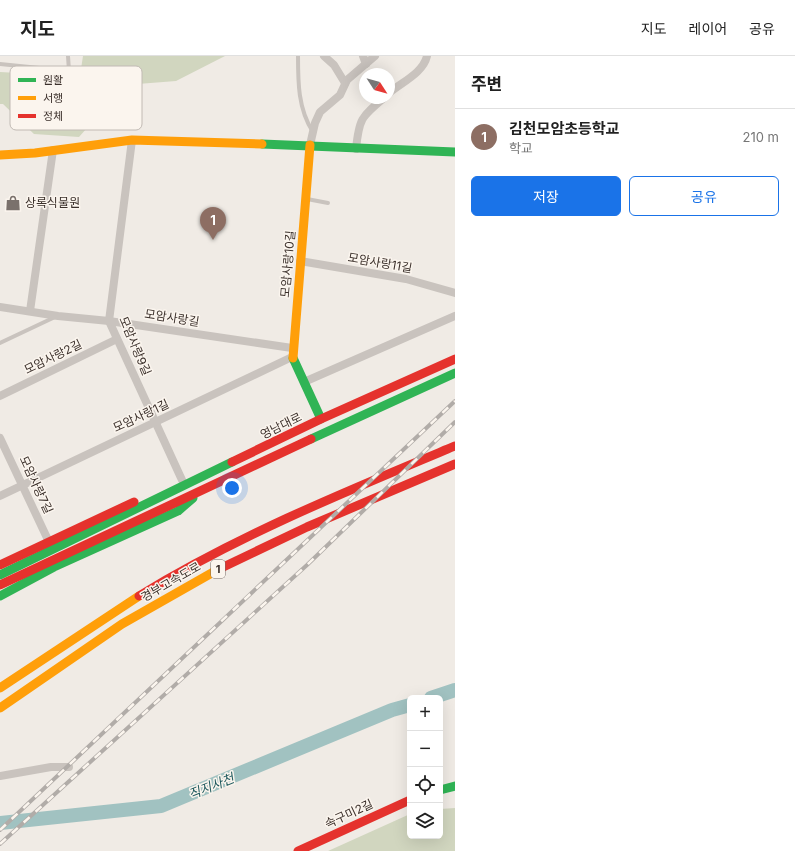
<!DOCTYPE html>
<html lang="ko">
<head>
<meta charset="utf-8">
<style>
	body { margin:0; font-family:Inter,"Noto Sans KR",sans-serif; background:#f2f2f2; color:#222 }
	.controls { position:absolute; right:12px; bottom:12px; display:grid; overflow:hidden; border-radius:6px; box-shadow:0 4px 16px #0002 }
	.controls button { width:36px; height:36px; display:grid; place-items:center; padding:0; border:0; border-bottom:1px solid #e0e0e0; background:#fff; color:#222; font:20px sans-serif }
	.compass { position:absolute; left:359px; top:12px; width:36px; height:36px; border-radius:50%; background:#fff; box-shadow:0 4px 16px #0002; rotate:126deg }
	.you { position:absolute; left:232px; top:432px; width:14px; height:14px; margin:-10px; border:3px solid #fff; border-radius:50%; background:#1a73e8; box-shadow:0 0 0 6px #1a73e833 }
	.badge { display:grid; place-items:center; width:26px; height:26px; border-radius:50%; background:#1a73e8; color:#fff; font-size:13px; font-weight:700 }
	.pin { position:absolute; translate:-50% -33px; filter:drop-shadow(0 1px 2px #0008) }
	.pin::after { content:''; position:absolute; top:21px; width:14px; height:12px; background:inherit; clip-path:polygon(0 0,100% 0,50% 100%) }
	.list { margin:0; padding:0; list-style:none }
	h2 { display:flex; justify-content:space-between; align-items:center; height:52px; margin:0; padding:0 16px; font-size:17px }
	h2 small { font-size:13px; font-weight:400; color:#767676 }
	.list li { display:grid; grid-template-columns:26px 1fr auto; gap:12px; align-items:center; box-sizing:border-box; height:56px; padding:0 16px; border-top:1px solid #e0e0e0 }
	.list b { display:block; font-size:15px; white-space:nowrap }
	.list p { margin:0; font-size:13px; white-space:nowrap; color:#767676 }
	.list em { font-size:13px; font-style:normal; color:#767676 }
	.actions { display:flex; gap:8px; padding:12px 16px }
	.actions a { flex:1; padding:9px 0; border:1px solid #1a73e8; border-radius:6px; text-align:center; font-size:14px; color:#1a73e8 }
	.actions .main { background:#1a73e8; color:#fff }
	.icon { flex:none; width:22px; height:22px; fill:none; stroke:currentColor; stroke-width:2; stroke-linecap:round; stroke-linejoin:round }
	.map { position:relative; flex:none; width:455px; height:795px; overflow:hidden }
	header { display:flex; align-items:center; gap:24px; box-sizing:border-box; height:56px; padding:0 20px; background:#fff; border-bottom:1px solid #e0e0e0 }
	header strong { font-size:19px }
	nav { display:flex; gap:22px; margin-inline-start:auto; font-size:14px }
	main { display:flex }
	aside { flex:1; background:#fff }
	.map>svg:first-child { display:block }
	.green { fill:#d1d6bf }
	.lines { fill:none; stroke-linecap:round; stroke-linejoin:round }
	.river { stroke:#a1c2c1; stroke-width:14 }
	.lane { stroke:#c9c3be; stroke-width:4 }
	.street { stroke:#c9c3be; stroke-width:8 }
	.fast { stroke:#30b455; stroke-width:9 }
	.slow { stroke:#ff9f0a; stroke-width:9 }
	.jam { stroke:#e5322d; stroke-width:9 }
	.rail-casing { stroke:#b1aca8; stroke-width:4 }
	.rail { stroke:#fbf5ee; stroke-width:2.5; stroke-dasharray:8; stroke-linecap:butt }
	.labels { text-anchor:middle; stroke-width:3; stroke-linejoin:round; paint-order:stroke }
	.shield { fill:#fbf5ee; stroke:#756b66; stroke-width:1 }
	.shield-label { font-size:11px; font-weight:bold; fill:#3b302b }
	.poi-label { font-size:12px; fill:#3b302b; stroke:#fbf5ee; text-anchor:start }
	.street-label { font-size:12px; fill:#3b302b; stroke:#fbf5ee }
	.water-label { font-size:13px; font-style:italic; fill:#1f5a5e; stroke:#fbf5ee }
	.key { fill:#fbf5ee; stroke:#c1bab4; stroke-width:1 }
	.key-label { font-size:11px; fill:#3b302b }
</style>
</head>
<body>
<header>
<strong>지도</strong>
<nav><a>지도</a><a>레이어</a><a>공유</a></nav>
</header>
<main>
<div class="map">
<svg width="455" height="795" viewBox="0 0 455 795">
	<rect width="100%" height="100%" fill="#f0ebe5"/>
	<g class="green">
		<polygon points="83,0 225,0 176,25 125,29 79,81 34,78 3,48 0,48 0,16 36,18 46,32 74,32 81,13"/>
		<polygon points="455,752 455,795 328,795 410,758 410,780 440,780 440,753"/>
	</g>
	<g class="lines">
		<g class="river">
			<polyline points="431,642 455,634"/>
			<polyline points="0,767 161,750 392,654 410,649"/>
		</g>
		<g class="lane">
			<path d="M298,0C298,26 298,53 313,76"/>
			<polyline points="0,8 69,15 68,0"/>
			<polyline points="307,143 328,147"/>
			<polyline points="0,287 55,261"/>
		</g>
		<g class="street">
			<polyline points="324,0 334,9 345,27"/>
			<polyline points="363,0 366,8"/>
			<path d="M389,37C402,26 423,17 427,0"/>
			<polyline points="132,84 109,265 182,424"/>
			<polyline points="310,89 315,67 320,56 340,39 347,24 375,0"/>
			<path d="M356,93C359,63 361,61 384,42"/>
			<polyline points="300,205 406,223 455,237"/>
			<polyline points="0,251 58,260 109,265 292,292"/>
			<polyline points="30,255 53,94"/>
			<polyline points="304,326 455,260"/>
			<polyline points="0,340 117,283"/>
			<polyline points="0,382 49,486"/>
			<polyline points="0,440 292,301"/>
			<polyline points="0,720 51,711 69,711"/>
		</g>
		<g class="fast">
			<polyline points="262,88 455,96"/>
			<polyline points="293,302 321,363"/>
			<polyline points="311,383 455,317"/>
			<polyline points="0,519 232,406"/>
			<polyline points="0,540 54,511 178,455 193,442"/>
			<polyline points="440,734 455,730"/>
		</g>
		<g class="slow">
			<polyline points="0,99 35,97 132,84 262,88"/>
			<polyline points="293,302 310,89"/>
			<polyline points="0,632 139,540"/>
			<polyline points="0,652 122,568 217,514"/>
		</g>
		<g class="jam">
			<polyline points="232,406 321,363 455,303"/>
			<polyline points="0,509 134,446"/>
			<polyline points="217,514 307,471 455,408"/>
			<polyline points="0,529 311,383"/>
			<path d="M139,540C239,479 347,435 455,390"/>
			<polyline points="298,795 410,744"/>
		</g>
		<defs>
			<g id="rail">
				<polyline points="0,774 455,345"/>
				<polyline points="0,788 307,509 455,366"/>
			</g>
		</defs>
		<use href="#rail" class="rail-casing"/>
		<use href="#rail" class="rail"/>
	</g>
	<defs>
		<symbol id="shop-bare" viewBox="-9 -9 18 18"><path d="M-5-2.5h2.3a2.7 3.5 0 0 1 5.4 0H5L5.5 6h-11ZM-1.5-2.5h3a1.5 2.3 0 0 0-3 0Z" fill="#7a716c" stroke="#fbf5ee" stroke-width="2.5" paint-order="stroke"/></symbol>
	</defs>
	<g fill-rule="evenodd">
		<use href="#shop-bare" x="2" y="136" width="22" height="22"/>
	</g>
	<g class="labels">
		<rect class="shield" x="211" y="504" width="14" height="18" rx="3"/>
		<g class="shield-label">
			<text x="218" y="517">1</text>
		</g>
		<g class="poi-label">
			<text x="25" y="151">상록식물원</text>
		</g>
		<g class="street-label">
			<text transform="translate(380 207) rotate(10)" y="4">모암사랑11길</text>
			<text transform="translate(288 208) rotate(-85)" y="4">모암사랑10길</text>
			<text transform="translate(172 262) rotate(9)" y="4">모암사랑길</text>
			<text transform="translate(135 290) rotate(67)" y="4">모암사랑9길</text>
			<text transform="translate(53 301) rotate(-26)" y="4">모암사랑2길</text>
			<text transform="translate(141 360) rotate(-25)" y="4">모암사랑1길</text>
			<text transform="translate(281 370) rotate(-26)" y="4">영남대로</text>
			<text transform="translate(36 429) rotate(65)" y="4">모암사랑7길</text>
			<text transform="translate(171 526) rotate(-30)" y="4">경부고속도로</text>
			<text transform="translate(349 758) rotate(-25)" y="4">속구미2길</text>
		</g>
		<g class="water-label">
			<text transform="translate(211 730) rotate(-22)" y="5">직지사천</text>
		</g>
	</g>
	<rect x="10" y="10" width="132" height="64" rx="6" class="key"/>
	<rect x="18" y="22" width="18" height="4" fill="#30b455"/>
	<rect x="18" y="40" width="18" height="4" fill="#ff9f0a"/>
	<rect x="18" y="58" width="18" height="4" fill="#e5322d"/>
	<g class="key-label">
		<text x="43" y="28">원활</text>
		<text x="43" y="46">서행</text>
		<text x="43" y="64">정체</text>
	</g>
</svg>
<div class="controls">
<button>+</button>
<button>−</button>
<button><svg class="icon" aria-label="locate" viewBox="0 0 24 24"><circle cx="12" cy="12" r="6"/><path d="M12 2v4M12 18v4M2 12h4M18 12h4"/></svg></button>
<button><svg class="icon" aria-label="layers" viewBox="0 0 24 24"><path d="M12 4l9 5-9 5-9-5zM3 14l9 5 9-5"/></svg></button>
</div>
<svg class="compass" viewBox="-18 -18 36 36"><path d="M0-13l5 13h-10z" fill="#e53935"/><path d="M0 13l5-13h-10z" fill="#767676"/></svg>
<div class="you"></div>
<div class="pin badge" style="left:213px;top:184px;background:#8d6e63">1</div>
</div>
<aside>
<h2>주변<small></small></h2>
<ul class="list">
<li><span class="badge" style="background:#8d6e63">1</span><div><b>김천모암초등학교</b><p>학교</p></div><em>210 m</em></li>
</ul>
<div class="actions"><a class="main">저장</a><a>공유</a></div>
</aside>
</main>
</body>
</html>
